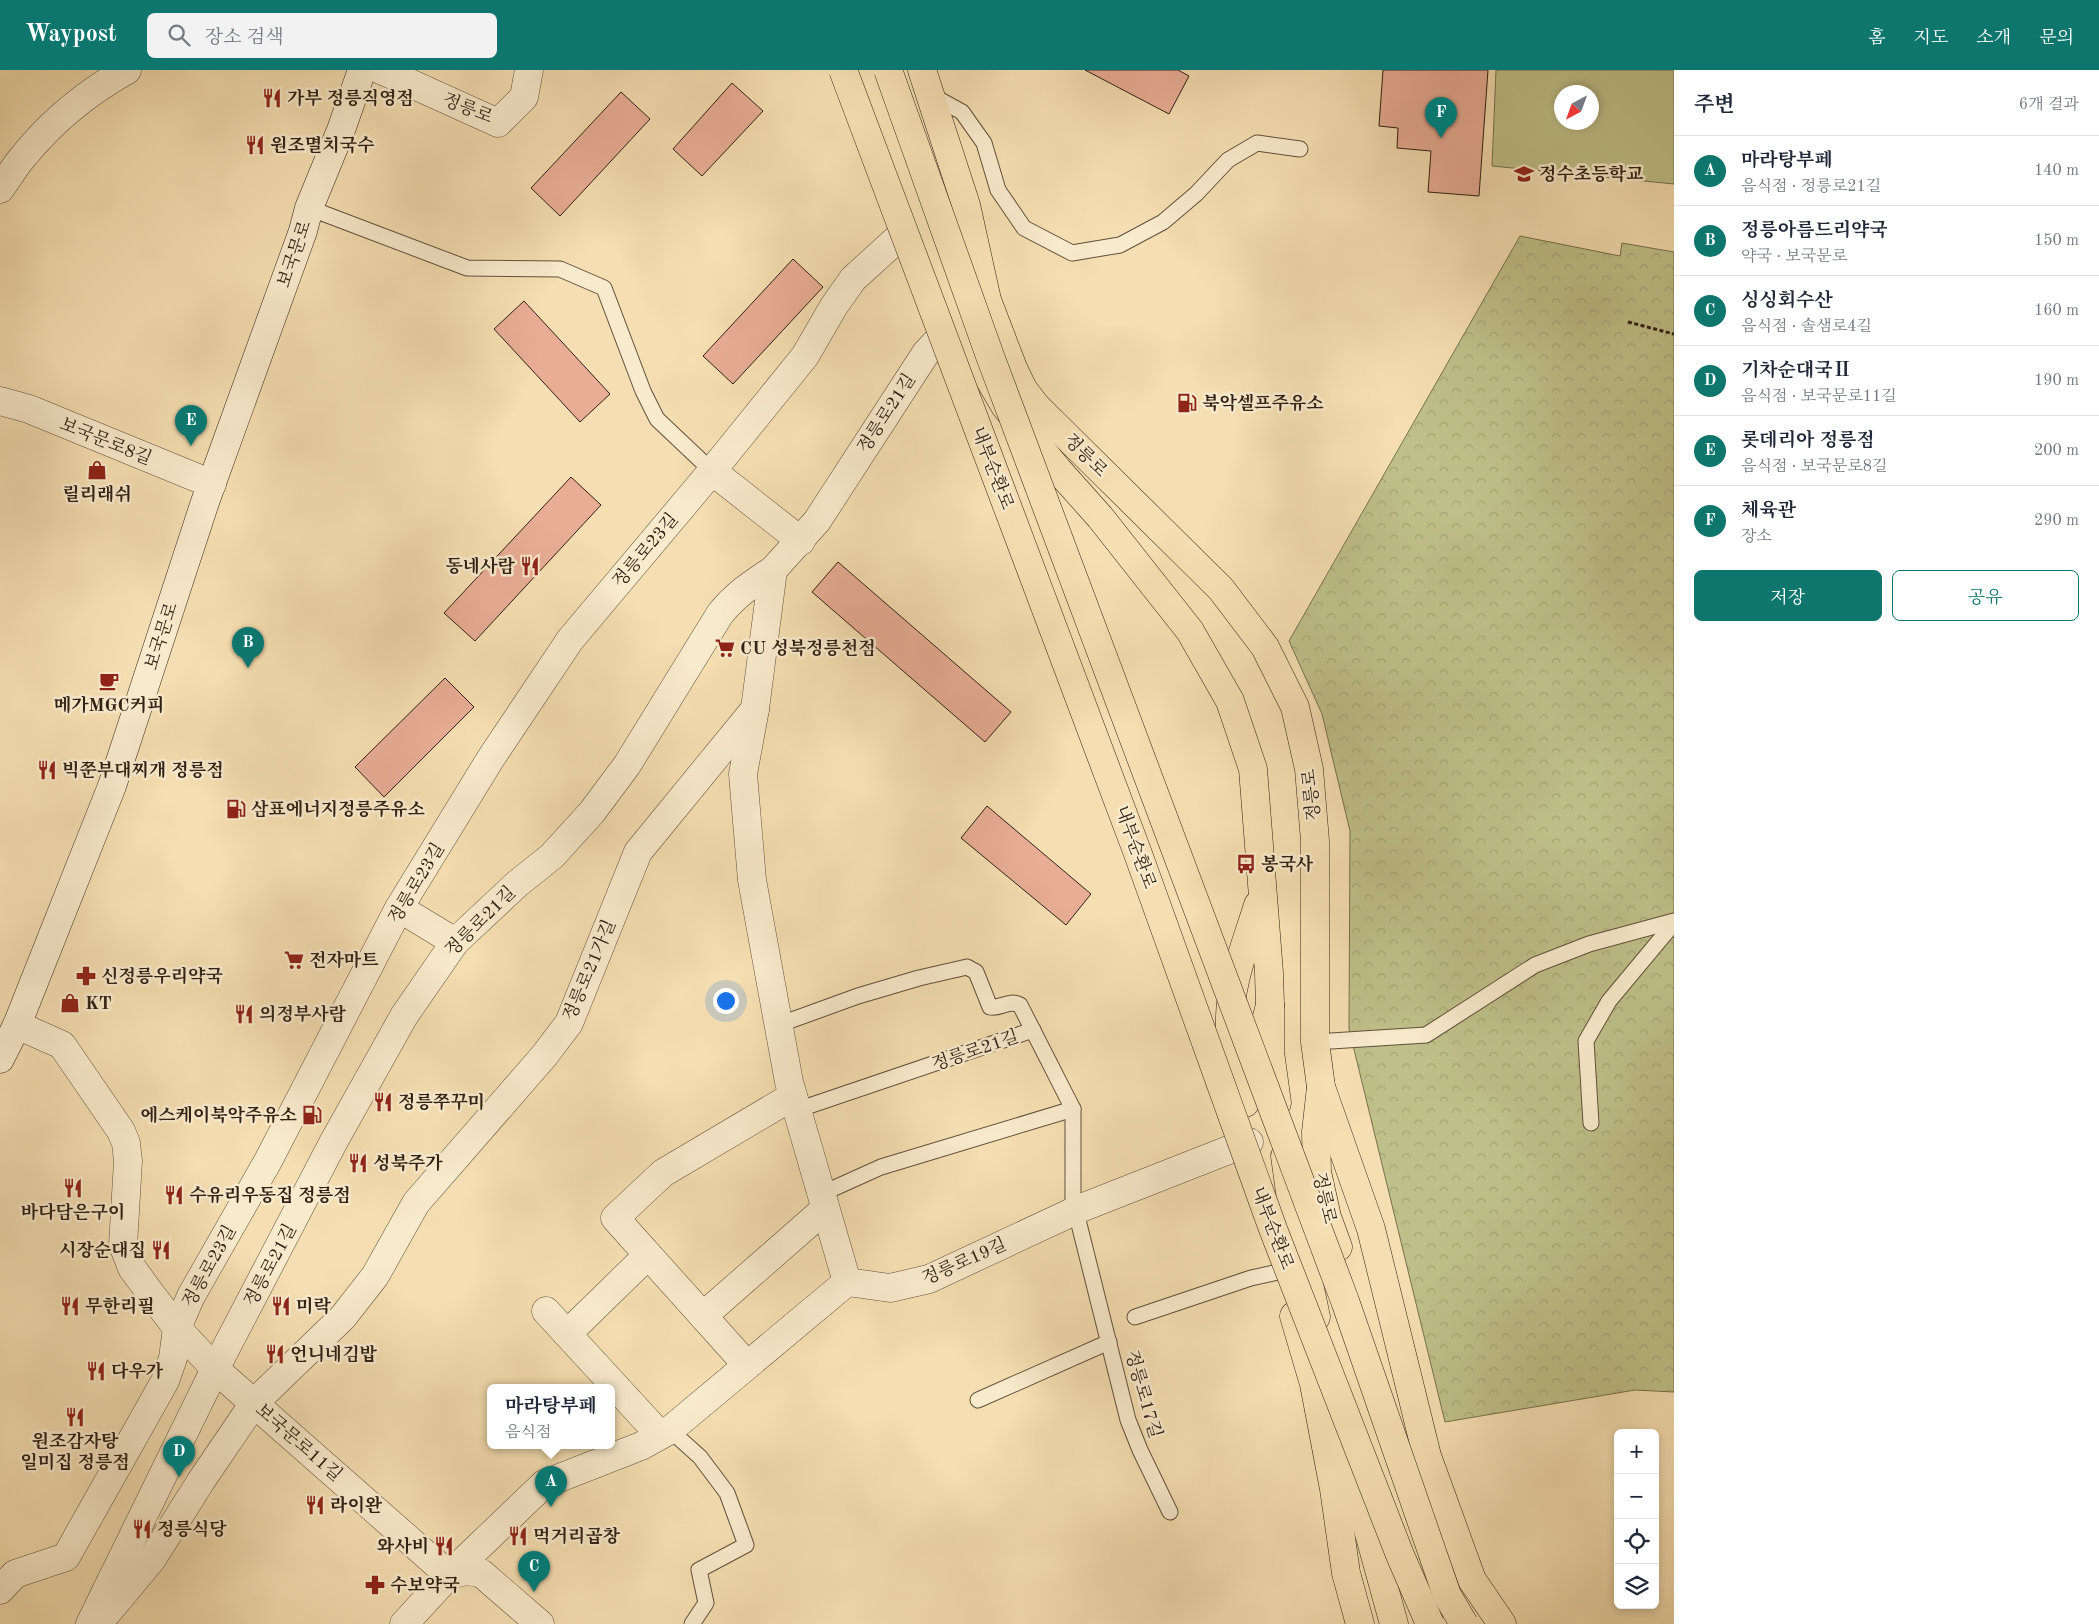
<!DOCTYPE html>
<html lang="ko">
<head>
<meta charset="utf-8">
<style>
	body { margin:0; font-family:"Old Standard TT","Noto Serif KR",serif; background:#f2f2f3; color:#1f2937 }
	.controls { position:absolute; right:15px; bottom:15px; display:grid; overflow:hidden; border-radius:8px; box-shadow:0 2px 8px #0003 }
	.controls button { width:45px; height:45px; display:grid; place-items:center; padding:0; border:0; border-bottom:1px solid #e0e1e3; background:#fff; color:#1f2937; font:25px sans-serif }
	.compass { position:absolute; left:1554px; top:15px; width:45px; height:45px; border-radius:50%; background:#fff; box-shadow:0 2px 8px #0003; rotate:221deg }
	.you { position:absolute; left:725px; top:930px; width:18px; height:18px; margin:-12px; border:4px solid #fff; border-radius:50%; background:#1a73e8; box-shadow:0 0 0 8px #1a73e833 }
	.badge { display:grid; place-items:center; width:32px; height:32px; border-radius:50%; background:#0f766e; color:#fff; font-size:16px; font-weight:700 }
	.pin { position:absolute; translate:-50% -41px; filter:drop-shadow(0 1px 2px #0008) }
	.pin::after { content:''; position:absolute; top:26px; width:18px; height:15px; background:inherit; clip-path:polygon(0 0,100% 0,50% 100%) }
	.popup { position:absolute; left:487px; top:1314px; width:128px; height:65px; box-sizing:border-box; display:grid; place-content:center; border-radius:8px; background:#fff; filter:drop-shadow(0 1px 4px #0005); font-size:16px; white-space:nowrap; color:#747a83 }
	.popup b { font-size:19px; color:#1f2937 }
	.popup::after { content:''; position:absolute; left:50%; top:100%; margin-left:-10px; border:10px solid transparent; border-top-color:#fff }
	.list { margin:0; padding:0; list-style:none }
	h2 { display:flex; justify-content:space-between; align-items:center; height:65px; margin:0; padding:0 20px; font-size:21px }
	h2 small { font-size:16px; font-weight:400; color:#747a83 }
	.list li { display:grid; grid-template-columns:32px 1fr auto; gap:15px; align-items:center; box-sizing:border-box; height:70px; padding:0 20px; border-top:1px solid #e0e1e3 }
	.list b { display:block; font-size:19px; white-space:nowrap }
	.list p { margin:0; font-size:16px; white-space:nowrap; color:#747a83 }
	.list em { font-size:16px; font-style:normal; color:#747a83 }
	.actions { display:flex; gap:10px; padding:15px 20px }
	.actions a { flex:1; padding:11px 0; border:1px solid #0f766e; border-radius:8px; text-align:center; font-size:18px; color:#0f766e }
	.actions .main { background:#0f766e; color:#fff }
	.icon { flex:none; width:28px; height:28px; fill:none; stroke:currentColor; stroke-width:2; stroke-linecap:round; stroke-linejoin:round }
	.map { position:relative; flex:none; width:1674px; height:1554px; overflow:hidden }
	header { display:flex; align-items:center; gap:30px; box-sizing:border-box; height:70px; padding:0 25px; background:#0f766e; color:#fff }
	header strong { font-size:24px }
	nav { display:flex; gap:28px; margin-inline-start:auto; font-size:18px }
	.search { width:350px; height:45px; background:#f2f2f3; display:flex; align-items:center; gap:12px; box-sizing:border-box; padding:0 18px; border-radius:8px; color:#747a83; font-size:19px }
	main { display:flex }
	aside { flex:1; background:#fff }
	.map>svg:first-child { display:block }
	.grass { fill:#bfc089; stroke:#77704f; fill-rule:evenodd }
	.forest { fill:url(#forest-crowns); stroke:#77704f }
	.building { fill:#e9ad96; stroke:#2f2115 }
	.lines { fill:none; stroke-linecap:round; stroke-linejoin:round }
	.lane-casing { stroke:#60503c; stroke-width:17 }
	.street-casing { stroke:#60503c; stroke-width:29 }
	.secondary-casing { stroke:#2f2115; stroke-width:29 }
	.primary-casing { stroke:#2f2115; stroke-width:29 }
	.highway-casing { stroke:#2f2115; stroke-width:29 }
	.path { stroke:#2f2115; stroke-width:3; stroke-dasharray:4 2.5; stroke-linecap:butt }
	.lane { stroke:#f8eacc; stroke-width:15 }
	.street { stroke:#f8eacc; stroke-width:28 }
	.secondary { stroke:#f8eacc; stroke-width:28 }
	.primary { stroke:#f5deb1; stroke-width:28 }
	.highway { stroke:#f5deb1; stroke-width:28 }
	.highway-bridge-casing { stroke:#2f2115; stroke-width:29; stroke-linecap:butt }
	.highway-bridge { stroke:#f5deb1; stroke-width:28 }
	.labels { text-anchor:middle; stroke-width:5; stroke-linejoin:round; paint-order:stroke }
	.poi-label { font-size:18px; font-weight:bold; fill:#2f2115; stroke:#f8eacc; text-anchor:start }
	.street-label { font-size:18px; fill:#2f2115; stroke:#f8eacc }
</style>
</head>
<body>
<header>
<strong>Waypost</strong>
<div class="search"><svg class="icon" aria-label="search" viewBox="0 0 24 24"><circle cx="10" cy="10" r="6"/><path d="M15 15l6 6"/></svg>장소 검색</div>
<nav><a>홈</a><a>지도</a><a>소개</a><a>문의</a></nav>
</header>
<main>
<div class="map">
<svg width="1674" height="1554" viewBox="0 0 1674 1554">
	<defs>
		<pattern id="forest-crowns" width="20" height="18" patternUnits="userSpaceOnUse" patternTransform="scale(1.25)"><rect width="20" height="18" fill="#bfc089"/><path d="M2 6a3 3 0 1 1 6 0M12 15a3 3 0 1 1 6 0" fill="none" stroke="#a4a575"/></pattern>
	</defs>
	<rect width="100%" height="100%" fill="#f5deb1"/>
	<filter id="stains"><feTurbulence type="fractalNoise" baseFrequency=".004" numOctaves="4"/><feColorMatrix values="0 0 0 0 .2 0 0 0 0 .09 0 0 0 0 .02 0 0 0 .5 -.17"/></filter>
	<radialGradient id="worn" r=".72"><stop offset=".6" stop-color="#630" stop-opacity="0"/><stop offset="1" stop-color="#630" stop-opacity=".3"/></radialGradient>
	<path class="grass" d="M1496,0H1674V114L1492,96ZM1562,22H1592V52H1562Z"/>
	<polygon class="forest" points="1520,166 1620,186 1622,173 1674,182 1674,1322 1635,1320 1445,1352 1349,959 1350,761 1322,644 1289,571"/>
	<g class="building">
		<polygon points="1085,0 1178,0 1189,6 1169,44"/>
		<polygon points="1383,0 1488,0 1479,126 1428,122 1431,81 1397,78 1398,58 1379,56"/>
		<polygon points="732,13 763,41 702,106 673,79"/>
		<polygon points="621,22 650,49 560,146 531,118"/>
		<polygon points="793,189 823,217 733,314 703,286"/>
		<polygon points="524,231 610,324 580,352 494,259"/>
		<polygon points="571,407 601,435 475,571 444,543"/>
		<polygon points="838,492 1011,642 985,672 812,522"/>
		<polygon points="445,608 474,637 384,727 355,697"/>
		<polygon points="987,736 1091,824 1066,855 961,768"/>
	</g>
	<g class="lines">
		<defs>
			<g id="lane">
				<polyline points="931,25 962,42 984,73 998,120 1024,158 1072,183 1120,175 1163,152 1196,124 1228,90 1257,73 1300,79"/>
				<polyline points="309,138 467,198 560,199 604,218 643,321 657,349 712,401"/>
				<path d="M778,955L858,926L919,908L967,897L976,902L990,937C1001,939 1009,929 1020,935L1073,1039V1130L1128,1350L1140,1380L1170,1442"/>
				<polyline points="1315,972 1426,965 1535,895 1589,874 1674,851"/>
				<polyline points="797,1040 1033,960"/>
				<polyline points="1591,1053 1586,971 1609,931 1674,853"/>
				<polyline points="821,1124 881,1097 1073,1039"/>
				<polyline points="1135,1247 1251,1208 1278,1202"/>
				<polyline points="978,1330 1109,1272"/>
				<polyline points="670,1360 700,1387 727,1423 746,1475 699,1500 706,1533 692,1554"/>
			</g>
			<g id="street">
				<polyline points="381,0 498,53 524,27 529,0"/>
				<path d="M0,119C8,109 14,97 23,87C51,52 88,22 127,0"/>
				<polyline points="0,331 29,339 212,414"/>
				<polyline points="712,401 801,471"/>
				<polyline points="399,838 455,872"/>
				<polyline points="17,955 62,975 121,1061 126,1073 128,1091 123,1175 132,1198 151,1224 177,1258 215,1299 449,1505"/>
				<polyline points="847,1212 789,1012 752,810 743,704 755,639 773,500 817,451 926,283 958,249"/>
				<polyline points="847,1212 890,1218 929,1209 1081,1138 1249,1072"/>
				<polyline points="546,1241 660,1365"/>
				<polyline points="703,1246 825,1139"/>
				<polyline points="567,1264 648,1185"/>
				<polyline points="747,1295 615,1148 663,1103 793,1026"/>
				<polyline points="449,1505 466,1501 481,1503 540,1554"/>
				<polyline points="0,1520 15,1504 66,1487 165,1311 173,1288 177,1258 191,1226 268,1091 399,838 491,688 570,570 712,401 805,286 834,236 853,209 920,148"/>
				<polyline points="107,1543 152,1489 201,1411 254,1333 343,1247 375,1206 416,1133 544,986 569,953 638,782 755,639"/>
				<path d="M90,1554L215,1299L334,1071L404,946L455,872L517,814L552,786L592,742L627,695L720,544C735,525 753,513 773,500"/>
				<polyline points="404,1554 449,1505 544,1414 641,1376 670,1360 847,1212"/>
			</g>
			<polyline id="secondary" points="0,989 17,955 112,716 205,432 303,161 309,138 341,60 362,0"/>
			<g id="primary">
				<polyline points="863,0 920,148 956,250 974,283 1005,336 1058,400 1100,447 1190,561 1230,631 1253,699 1269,903 1270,935 1245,1033"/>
				<polyline points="922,0 966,135 987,230 1013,298 1023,319 1036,336 1221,519 1265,577 1295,637 1309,699 1315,771 1315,972 1321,1017 1316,1062 1317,1102 1327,1147 1338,1177"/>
				<path d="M1244,1029C1239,1006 1231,982 1230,958C1228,917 1246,874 1258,835"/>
				<polyline points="1294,1246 1314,1314 1334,1419 1346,1503 1360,1554"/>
			</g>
			<g id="highway">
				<polyline points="1270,935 1270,982 1277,1033"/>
				<polyline points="1321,1017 1371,1159 1427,1386 1472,1510 1502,1554"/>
				<polyline points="1285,1086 1291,1129 1316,1247"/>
				<polyline points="1340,1358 1394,1554"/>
			</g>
		</defs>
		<use href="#lane" class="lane-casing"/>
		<use href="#street" class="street-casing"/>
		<use href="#secondary" class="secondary-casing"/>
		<use href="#primary" class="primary-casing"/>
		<use href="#highway" class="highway-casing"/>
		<polyline class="path" points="1628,252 1674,264"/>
		<use href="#lane" class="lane"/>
		<use href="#street" class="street"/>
		<use href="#secondary" class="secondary"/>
		<use href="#primary" class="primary"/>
		<use href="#highway" class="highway"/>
		<defs>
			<g id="highway-bridge">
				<polyline points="843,0 1137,781 1273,1159 1400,1485 1430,1554"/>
				<polyline points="888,0 990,286 1345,1231 1447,1525 1464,1554"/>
			</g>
		</defs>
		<use href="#highway-bridge" class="highway-bridge-casing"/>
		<use href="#highway-bridge" class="highway-bridge"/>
	</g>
	<defs>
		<symbol id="restaurant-bare" viewBox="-9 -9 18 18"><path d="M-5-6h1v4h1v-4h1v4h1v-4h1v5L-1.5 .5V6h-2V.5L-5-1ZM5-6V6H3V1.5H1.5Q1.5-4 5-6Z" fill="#8f2418" stroke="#f8eacc" stroke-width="2.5" paint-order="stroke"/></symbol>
		<symbol id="school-bare" viewBox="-9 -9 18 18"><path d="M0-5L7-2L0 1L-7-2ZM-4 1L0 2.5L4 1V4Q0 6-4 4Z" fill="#8f2418" stroke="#f8eacc" stroke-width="2.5" paint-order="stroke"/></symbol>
		<symbol id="fuel-bare" viewBox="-9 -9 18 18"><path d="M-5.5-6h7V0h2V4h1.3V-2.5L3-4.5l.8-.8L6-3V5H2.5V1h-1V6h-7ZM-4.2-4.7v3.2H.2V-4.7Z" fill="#8f2418" stroke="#f8eacc" stroke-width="2.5" paint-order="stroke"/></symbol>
		<symbol id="shop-bare" viewBox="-9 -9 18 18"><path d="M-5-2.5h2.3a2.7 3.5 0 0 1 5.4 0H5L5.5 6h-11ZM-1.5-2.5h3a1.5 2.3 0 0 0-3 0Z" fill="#8f2418" stroke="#f8eacc" stroke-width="2.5" paint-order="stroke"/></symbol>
		<symbol id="supermarket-bare" viewBox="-9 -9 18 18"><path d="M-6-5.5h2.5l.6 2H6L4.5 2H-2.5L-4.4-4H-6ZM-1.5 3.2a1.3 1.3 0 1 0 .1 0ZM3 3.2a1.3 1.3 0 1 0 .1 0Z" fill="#8f2418" stroke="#f8eacc" stroke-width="2.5" paint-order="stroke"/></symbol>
		<symbol id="cafe-bare" viewBox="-9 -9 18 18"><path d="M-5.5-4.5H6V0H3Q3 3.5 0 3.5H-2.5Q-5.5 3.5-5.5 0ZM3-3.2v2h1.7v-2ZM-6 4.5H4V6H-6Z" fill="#8f2418" stroke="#f8eacc" stroke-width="2.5" paint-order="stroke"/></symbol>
		<symbol id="bus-bare" viewBox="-9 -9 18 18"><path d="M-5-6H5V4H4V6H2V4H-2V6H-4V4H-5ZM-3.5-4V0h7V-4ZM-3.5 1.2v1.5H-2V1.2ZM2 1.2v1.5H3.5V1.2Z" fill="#8f2418" stroke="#f8eacc" stroke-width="2.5" paint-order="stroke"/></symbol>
		<symbol id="pharmacy-bare" viewBox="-9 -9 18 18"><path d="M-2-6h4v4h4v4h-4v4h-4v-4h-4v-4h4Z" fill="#8f2418" stroke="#f8eacc" stroke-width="2.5" paint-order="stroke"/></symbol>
	</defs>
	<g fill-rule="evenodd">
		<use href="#restaurant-bare" x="258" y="14" width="28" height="28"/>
		<use href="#restaurant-bare" x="241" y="61" width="28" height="28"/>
		<use href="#school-bare" x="1510" y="90" width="28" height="28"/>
		<use href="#fuel-bare" x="1173" y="319" width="28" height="28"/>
		<use href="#shop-bare" x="83" y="386" width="28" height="28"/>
		<use href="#restaurant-bare" x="516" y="482" width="28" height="28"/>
		<use href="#supermarket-bare" x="711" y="564" width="28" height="28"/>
		<use href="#cafe-bare" x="95" y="597" width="28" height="28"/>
		<use href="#restaurant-bare" x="33" y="686" width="28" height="28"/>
		<use href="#fuel-bare" x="222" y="725" width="28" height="28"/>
		<use href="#bus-bare" x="1232" y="780" width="28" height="28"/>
		<use href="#supermarket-bare" x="280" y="876" width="28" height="28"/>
		<use href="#pharmacy-bare" x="72" y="892" width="28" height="28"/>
		<use href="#shop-bare" x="56" y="919" width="28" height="28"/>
		<use href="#restaurant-bare" x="230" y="930" width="28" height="28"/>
		<use href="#restaurant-bare" x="369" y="1018" width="28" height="28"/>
		<use href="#fuel-bare" x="298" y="1031" width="28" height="28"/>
		<use href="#restaurant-bare" x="344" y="1079" width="28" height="28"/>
		<use href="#restaurant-bare" x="59" y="1104" width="28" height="28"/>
		<use href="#restaurant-bare" x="160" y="1111" width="28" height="28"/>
		<use href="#restaurant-bare" x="147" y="1166" width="28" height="28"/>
		<use href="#restaurant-bare" x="56" y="1222" width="28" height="28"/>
		<use href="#restaurant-bare" x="267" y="1222" width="28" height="28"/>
		<use href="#restaurant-bare" x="261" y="1270" width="28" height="28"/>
		<use href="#restaurant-bare" x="82" y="1287" width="28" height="28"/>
		<use href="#restaurant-bare" x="61" y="1333" width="28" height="28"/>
		<use href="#restaurant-bare" x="301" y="1421" width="28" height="28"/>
		<use href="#restaurant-bare" x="128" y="1445" width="28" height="28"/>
		<use href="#restaurant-bare" x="504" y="1452" width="28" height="28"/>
		<use href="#restaurant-bare" x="430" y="1462" width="28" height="28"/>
		<use href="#pharmacy-bare" x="361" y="1501" width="28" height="28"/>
	</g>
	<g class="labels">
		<g class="poi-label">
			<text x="287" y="34">가부 정릉직영점</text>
			<text x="270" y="81">원조멸치국수</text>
			<text x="1539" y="110">정수초등학교</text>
			<text x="1202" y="339">북악셀프주유소</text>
			<text x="97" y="430" text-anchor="middle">릴리래쉬</text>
			<text x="515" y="502" text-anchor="end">동네사람</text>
			<text x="740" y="584">CU 성북정릉천점</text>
			<text x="109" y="641" text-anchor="middle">메가MGC커피</text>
			<text x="62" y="706">빅쭌부대찌개 정릉점</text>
			<text x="251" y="745">삼표에너지정릉주유소</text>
			<text x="1261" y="800">봉국사</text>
			<text x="309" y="896">전자마트</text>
			<text x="101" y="912">신정릉우리약국</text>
			<text x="85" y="939">KT</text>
			<text x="259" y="950">의정부사람</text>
			<text x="398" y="1038">정릉쭈꾸미</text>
			<text x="297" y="1051" text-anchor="end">에스케이북악주유소</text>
			<text x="373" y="1099">성북주가</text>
			<text x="189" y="1131">수유리우동집 정릉점</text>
			<text x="73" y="1148" text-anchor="middle">바다담은구이</text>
			<text x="146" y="1186" text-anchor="end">시장순대집</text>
			<text x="85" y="1242">무한리필</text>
			<text x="296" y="1242">미락</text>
			<text x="290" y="1290">언니네김밥</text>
			<text x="111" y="1307">다우가</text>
			<text x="75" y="1377" text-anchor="middle">원조감자탕<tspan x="75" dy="21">일미집 정릉점</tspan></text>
			<text x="330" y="1441">라이완</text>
			<text x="157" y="1465">정릉식당</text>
			<text x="533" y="1472">먹거리곱창</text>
			<text x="429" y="1482" text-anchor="end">와사비</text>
			<text x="390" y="1521">수보약국</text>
		</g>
		<g class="street-label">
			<text transform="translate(468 38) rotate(22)" y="6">정릉로</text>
			<text transform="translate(294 184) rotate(-71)" y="6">보국문로</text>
			<text transform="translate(886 343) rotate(-57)" y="6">정릉로21길</text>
			<text transform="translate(106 371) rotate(22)" y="6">보국문로8길</text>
			<text transform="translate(1086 385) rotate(45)" y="6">정릉로</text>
			<text transform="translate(993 398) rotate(69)" y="6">내부순환로</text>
			<text transform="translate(645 480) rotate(-50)" y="6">정릉로23길</text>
			<text transform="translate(161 566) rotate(-72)" y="6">보국문로</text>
			<text transform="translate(1311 725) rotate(-96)" y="6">정릉로</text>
			<text transform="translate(1136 777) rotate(70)" y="6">내부순환로</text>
			<text transform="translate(416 813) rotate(-59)" y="6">정릉로23길</text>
			<text transform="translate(480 851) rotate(-45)" y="6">정릉로21길</text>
			<text transform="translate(589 900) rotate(-67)" y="6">정릉로21가길</text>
			<text transform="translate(975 980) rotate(-19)" y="6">정릉로21길</text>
			<text transform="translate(1325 1128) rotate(77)" y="6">정릉로</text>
			<text transform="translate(1273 1158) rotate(69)" y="6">내부순환로</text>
			<text transform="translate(964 1191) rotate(-24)" y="6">정릉로19길</text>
			<text transform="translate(270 1195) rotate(-62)" y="6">정릉로21길</text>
			<text transform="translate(209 1196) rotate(-61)" y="6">정릉로23길</text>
			<text transform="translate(1144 1324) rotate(74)" y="6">정릉로17길</text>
			<text transform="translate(299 1372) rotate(41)" y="6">보국문로11길</text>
		</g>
	</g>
	<rect width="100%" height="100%" filter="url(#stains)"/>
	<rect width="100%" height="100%" fill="url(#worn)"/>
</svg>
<div class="controls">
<button>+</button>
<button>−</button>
<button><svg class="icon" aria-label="locate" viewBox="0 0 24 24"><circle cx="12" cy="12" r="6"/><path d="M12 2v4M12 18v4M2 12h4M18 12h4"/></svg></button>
<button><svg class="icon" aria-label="layers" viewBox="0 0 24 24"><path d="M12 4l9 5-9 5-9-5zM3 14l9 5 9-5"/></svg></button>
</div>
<svg class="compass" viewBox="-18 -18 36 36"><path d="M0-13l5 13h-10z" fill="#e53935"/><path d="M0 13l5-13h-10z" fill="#747a83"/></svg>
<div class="you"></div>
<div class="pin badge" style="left:551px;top:1437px">A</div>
<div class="popup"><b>마라탕부페</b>음식점</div>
<div class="pin badge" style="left:248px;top:598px">B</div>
<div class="pin badge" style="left:534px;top:1522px">C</div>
<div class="pin badge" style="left:179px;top:1407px">D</div>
<div class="pin badge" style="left:191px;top:376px">E</div>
<div class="pin badge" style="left:1441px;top:68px">F</div>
</div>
<aside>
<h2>주변<small>6개 결과</small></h2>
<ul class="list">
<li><span class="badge">A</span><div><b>마라탕부페</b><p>음식점 · 정릉로21길</p></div><em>140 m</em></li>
<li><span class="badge">B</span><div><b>정릉아름드리약국</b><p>약국 · 보국문로</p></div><em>150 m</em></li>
<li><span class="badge">C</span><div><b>싱싱회수산</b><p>음식점 · 솔샘로4길</p></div><em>160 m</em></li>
<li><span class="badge">D</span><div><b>기차순대국Ⅱ</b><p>음식점 · 보국문로11길</p></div><em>190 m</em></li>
<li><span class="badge">E</span><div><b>롯데리아 정릉점</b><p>음식점 · 보국문로8길</p></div><em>200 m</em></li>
<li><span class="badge">F</span><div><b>체육관</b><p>장소</p></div><em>290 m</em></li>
</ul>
<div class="actions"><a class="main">저장</a><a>공유</a></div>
</aside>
</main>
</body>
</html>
